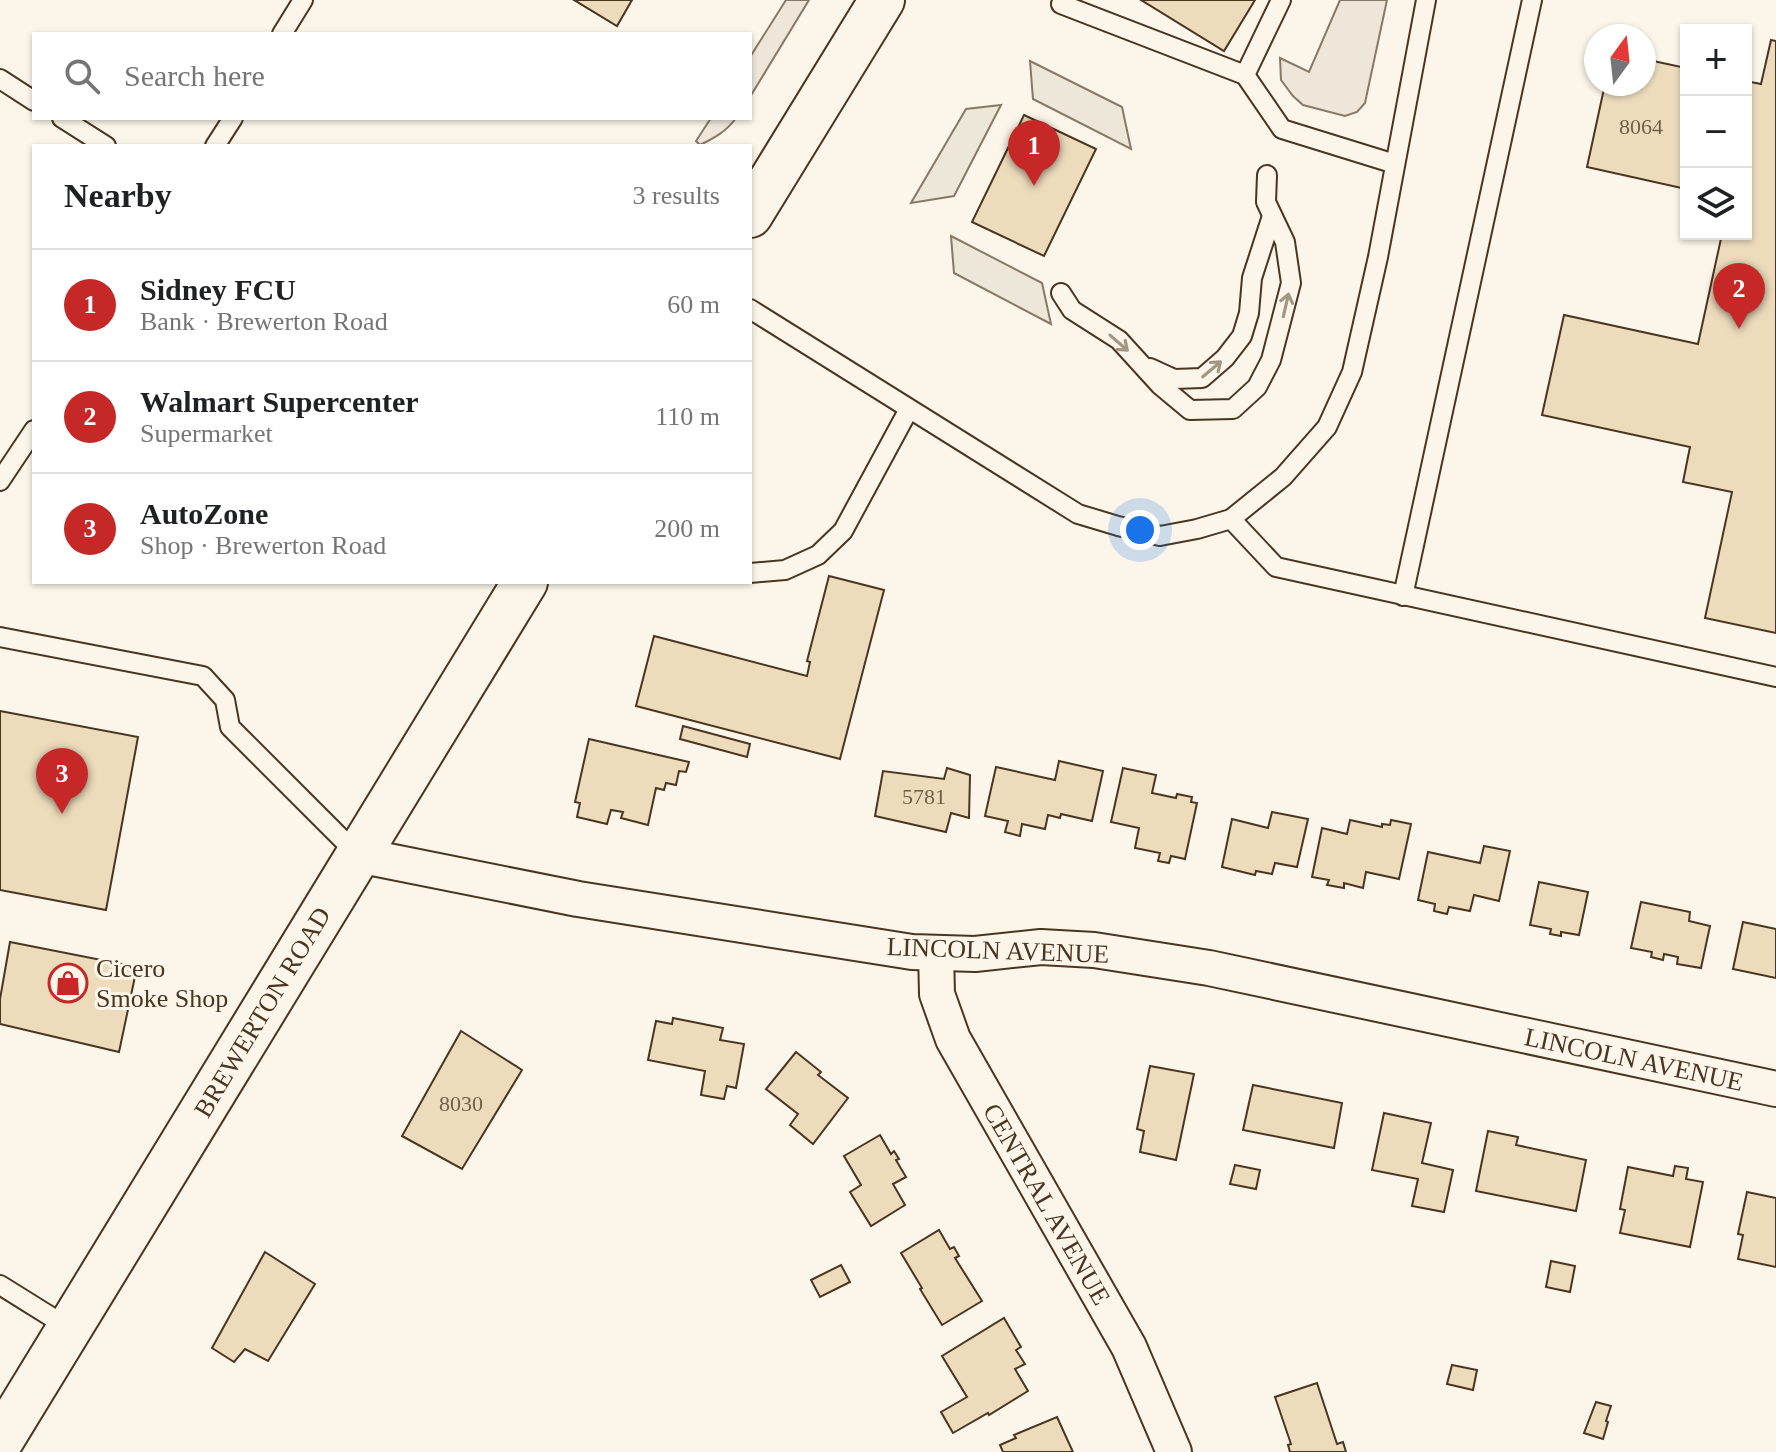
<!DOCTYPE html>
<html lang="en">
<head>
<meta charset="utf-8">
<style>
	body { margin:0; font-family:Georgia,serif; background:#f6f6f6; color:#202124 }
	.controls { position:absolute; right:24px; top:24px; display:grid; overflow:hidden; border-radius:0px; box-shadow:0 2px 6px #0004 }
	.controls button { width:72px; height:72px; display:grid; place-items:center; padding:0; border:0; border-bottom:2px solid #e0e0e0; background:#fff; color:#202124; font:40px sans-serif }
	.compass { position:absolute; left:1584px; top:24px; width:72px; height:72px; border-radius:50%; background:#fff; box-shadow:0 2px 6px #0004; rotate:15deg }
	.you { position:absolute; left:1140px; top:530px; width:28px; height:28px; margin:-20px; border:6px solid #fff; border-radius:50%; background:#1a73e8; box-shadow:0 0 0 12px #1a73e833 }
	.badge { display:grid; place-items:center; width:52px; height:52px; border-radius:50%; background:#c62828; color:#fff; font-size:26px; font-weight:700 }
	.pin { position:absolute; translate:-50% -66px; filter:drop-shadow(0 2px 4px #0008) }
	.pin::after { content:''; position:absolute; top:42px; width:28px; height:24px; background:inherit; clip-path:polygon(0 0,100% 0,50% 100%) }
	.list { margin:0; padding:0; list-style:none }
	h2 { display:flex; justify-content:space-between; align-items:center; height:104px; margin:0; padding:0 32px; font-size:34px }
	h2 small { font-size:26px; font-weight:400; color:#757577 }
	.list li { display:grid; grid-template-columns:52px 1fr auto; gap:24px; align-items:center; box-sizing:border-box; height:112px; padding:0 32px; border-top:2px solid #e0e0e0 }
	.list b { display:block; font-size:30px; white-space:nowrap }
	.list p { margin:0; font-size:26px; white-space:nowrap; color:#757577 }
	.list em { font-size:26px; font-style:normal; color:#757577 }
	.icon { flex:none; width:44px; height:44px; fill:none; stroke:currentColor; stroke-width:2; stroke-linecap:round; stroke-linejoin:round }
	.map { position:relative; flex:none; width:1776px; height:1452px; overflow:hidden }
	.search { position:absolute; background:#fff; box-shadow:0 2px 6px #0004; left:32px; top:32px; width:720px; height:88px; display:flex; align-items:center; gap:20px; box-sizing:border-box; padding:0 28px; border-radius:0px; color:#757577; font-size:30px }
	.panel { position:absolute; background:#fff; box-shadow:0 2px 6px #0004; left:32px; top:144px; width:720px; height:440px; border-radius:0px }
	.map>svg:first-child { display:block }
	.green { fill:#ede6d9; stroke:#887966; stroke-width:2 }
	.parking { fill:#ede7d9; stroke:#887966; stroke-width:2 }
	.building { fill:#ecdcbc; stroke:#4a3520; stroke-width:2 }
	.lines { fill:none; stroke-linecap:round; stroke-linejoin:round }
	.service-casing { stroke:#4a3520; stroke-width:22 }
	.minor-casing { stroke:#4a3520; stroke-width:38 }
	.primary-casing { stroke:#4a3520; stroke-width:48 }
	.service { stroke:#fbf6e9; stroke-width:18 }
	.minor { stroke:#fbf6e9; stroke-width:34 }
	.primary { stroke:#fbf6e9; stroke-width:44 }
	.oneway { stroke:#a29684 }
	.labels { text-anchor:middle; stroke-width:6; stroke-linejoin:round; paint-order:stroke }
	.number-label { font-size:22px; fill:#725f47 }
	.street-label { font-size:26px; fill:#4a3520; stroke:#fbf6e9 }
	.poi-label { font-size:26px; fill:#4a3520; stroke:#fbf6e9; text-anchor:start }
</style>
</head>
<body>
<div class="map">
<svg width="1776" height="1452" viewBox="0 0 1776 1452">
	<rect width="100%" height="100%" fill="#fbf6e9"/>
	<g class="green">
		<polygon points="786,0 809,0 750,97 750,57"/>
		<polygon points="1340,0 1387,0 1365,103 1357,112 1345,116 1303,105 1293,96 1281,80 1280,58 1309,72"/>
		<path d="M711,118H736C726,132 714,138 700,145L696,141Z"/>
	</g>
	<g class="parking">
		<polygon points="1030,61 1122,107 1131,149 1033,99"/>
		<polygon points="1001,105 954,196 911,203 966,109"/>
		<polygon points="951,236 1042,283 1051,324 954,273"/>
	</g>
	<g class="building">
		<polygon points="574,0 632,0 617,26"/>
		<polygon points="1141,0 1255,0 1224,51"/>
		<polygon points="1771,40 1776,41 1776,633 1705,618 1732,492 1683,482 1690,447 1542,415 1564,315 1698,344 1722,234 1746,234 1746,81 1761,84"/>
		<polygon points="1644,59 1686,68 1686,189 1587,167 1605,84 1644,84"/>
		<polygon points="1024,115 1096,149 1044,256 972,222"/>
		<polygon points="829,576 884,590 840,759 636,706 654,636 807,676 810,662 807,661"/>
		<polygon points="0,711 138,737 106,910 0,890"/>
		<polygon points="683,726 750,744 747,757 680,739"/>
		<polygon points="589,739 689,762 686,772 679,771 676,785 666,783 664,790 656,788 648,825 621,818 623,812 611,810 607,824 577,817 580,803 575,802"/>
		<polygon points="1059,761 1103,771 1092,821 1061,814 1060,818 1048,815 1045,829 1022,824 1020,836 1005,832 1008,821 985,816 996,767 1055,780"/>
		<polygon points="947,768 970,775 969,818 951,813 946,832 875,816 883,771 944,779"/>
		<polygon points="1123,768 1156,775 1152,793 1176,798 1177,794 1192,797 1191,802 1197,803 1185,859 1171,856 1169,863 1158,861 1160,853 1135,848 1139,828 1111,822"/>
		<polygon points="1272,812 1308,819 1297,867 1275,863 1272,874 1256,871 1255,875 1222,867 1232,819 1268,828"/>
		<polygon points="1350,820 1382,827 1382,824 1390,825 1391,820 1411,824 1399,879 1366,872 1363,888 1344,883 1344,888 1327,885 1329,880 1312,877 1322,828 1347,834"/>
		<polygon points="1484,846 1510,851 1499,901 1474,895 1470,911 1449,907 1447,914 1434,911 1435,904 1418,900 1428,852 1480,863"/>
		<polygon points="1539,882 1588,892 1579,935 1561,932 1561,936 1550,934 1551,929 1530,925"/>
		<polygon points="1641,902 1690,912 1689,921 1710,926 1701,968 1677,964 1678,957 1664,954 1663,960 1651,957 1652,952 1631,948"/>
		<polygon points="1743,922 1776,929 1776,978 1733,969"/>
		<polygon points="10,942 137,967 119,1052 0,1024 0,999"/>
		<polygon points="673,1018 723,1028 720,1040 744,1044 736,1088 727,1086 724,1099 701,1095 705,1071 648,1060 656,1021 672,1024"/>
		<polygon points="461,1031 522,1070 462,1169 402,1136"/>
		<polygon points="796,1052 821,1072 818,1075 848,1098 813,1144 790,1125 798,1114 766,1089"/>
		<polygon points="1150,1066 1194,1074 1176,1160 1140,1152 1144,1131 1137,1129"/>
		<polygon points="1253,1085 1342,1103 1334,1148 1243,1130"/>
		<polygon points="1384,1113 1431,1123 1422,1163 1453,1170 1444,1212 1412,1206 1418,1179 1372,1170"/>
		<polygon points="1488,1131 1518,1137 1516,1145 1586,1160 1576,1211 1476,1191"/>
		<polygon points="880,1135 891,1154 894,1151 899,1159 896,1160 906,1177 893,1184 905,1205 871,1226 850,1192 861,1185 844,1156"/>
		<polygon points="1235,1165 1260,1170 1256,1189 1230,1184"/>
		<polygon points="1675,1166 1688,1168 1686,1179 1703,1182 1690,1247 1620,1233 1625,1210 1620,1209 1628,1167 1673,1176"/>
		<polygon points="1747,1192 1776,1198 1776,1267 1738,1259 1743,1235 1738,1234"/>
		<polygon points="939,1230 950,1249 954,1247 959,1256 955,1258 982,1301 942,1325 920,1289 922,1288 901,1253"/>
		<polygon points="265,1252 315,1284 268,1361 245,1349 234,1362 212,1348"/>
		<polygon points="1551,1261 1575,1266 1570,1292 1546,1287"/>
		<polygon points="841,1265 850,1282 820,1297 811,1280"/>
		<polygon points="1004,1318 1021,1347 1016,1350 1025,1364 1015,1369 1028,1391 989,1415 988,1413 953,1433 941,1412 967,1397 942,1356"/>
		<polygon points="1452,1365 1477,1370 1473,1390 1447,1384"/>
		<polygon points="1317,1383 1337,1444 1343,1442 1346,1452 1290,1452 1288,1445 1291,1444 1275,1397"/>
		<polygon points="1596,1402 1611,1406 1606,1421 1608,1422 1603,1439 1584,1433"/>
		<polygon points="1057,1417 1073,1452 1003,1452 1000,1445 1016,1438 1014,1435"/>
	</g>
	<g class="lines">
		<defs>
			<g id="service">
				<polyline points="1063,0 1061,4 1245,75 1282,129 1395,164"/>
				<polyline points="282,34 303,0"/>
				<polyline points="1245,75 1281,0"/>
				<polyline points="0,79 34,101"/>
				<polyline points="62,118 106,146"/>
				<polyline points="215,146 233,118"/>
				<polyline points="1061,293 1072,310 1119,340 1160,385 1190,410 1233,409 1257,387 1271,360 1291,283 1285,242 1266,202 1267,175"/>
				<polyline points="750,309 1078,514 1118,526 1160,536 1197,529 1231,519 1283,477 1327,427 1352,372 1378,257 1426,0"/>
				<polyline points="1150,368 1174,379 1202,378 1225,358 1242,336 1249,313 1252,278 1272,216"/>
				<polyline points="0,481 34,430"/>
				<polyline points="1231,519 1276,567 1776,677"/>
				<polyline points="750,573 785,570 818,555 843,531 909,409"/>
				<polyline points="1403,596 1532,0"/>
				<polyline points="0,637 203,676 225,700 230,727 358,855"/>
				<polyline points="0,1285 69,1328"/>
			</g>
			<g id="minor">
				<polyline points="358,855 578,899 912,952 975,954 1041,947 1094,950 1209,968 1776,1089"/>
				<polyline points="936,953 937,994 953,1039 1129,1347 1174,1452"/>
			</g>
			<g id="primary">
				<polyline points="750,215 882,0"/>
				<polyline points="0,1442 525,582"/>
			</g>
		</defs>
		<use href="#service" class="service-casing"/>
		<use href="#minor" class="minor-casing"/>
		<use href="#primary" class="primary-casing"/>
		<use href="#service" class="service"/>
		<use href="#minor" class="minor"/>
		<use href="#primary" class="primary"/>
	</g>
	<defs><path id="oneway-shaft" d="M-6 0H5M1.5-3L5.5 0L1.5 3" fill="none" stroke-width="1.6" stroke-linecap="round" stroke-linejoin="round" transform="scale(2)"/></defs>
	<g class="oneway">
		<use href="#oneway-shaft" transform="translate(1286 305) rotate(-77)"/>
		<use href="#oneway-shaft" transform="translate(1119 343) rotate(41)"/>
		<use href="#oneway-shaft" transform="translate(1212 369) rotate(-40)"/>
	</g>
	<defs>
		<symbol id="shop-ring" viewBox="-11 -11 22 22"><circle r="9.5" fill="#fbf6e9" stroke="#c62828" stroke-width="1.5"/><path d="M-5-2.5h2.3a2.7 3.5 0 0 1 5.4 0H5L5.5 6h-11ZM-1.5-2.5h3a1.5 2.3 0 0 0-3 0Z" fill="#c62828"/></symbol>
	</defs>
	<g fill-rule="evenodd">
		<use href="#shop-ring" x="46" y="961" width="44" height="44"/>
	</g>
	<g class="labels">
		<g class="number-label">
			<text x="1641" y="134">8064</text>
			<text x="924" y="804">5781</text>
			<text x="461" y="1111">8030</text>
		</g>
		<g class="street-label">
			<text transform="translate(998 950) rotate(2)" y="9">LINCOLN AVENUE</text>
			<text transform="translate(262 1012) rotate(-59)" y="9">BREWERTON ROAD</text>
			<text transform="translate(1634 1059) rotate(12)" y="9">LINCOLN AVENUE</text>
			<text transform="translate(1047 1204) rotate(60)" y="9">CENTRAL AVENUE</text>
		</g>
		<g class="poi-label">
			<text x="96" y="977">Cicero<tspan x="96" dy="30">Smoke Shop</tspan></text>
		</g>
	</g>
</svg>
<div class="controls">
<button>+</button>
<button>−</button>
<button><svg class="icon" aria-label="layers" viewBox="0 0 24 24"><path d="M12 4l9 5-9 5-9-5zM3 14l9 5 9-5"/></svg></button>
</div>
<svg class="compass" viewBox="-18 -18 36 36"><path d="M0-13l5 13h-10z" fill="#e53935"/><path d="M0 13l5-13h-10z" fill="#757577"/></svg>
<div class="you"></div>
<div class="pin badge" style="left:1034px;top:186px">1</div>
<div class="pin badge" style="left:1739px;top:329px">2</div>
<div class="pin badge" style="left:62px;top:814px">3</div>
<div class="search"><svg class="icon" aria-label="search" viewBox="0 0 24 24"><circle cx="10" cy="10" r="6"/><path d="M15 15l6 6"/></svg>Search here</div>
<section class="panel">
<h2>Nearby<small>3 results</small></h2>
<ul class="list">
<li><span class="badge">1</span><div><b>Sidney FCU</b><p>Bank · Brewerton Road</p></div><em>60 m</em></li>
<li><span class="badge">2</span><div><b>Walmart Supercenter</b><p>Supermarket</p></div><em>110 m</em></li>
<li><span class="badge">3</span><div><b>AutoZone</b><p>Shop · Brewerton Road</p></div><em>200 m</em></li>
</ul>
</section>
</div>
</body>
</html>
